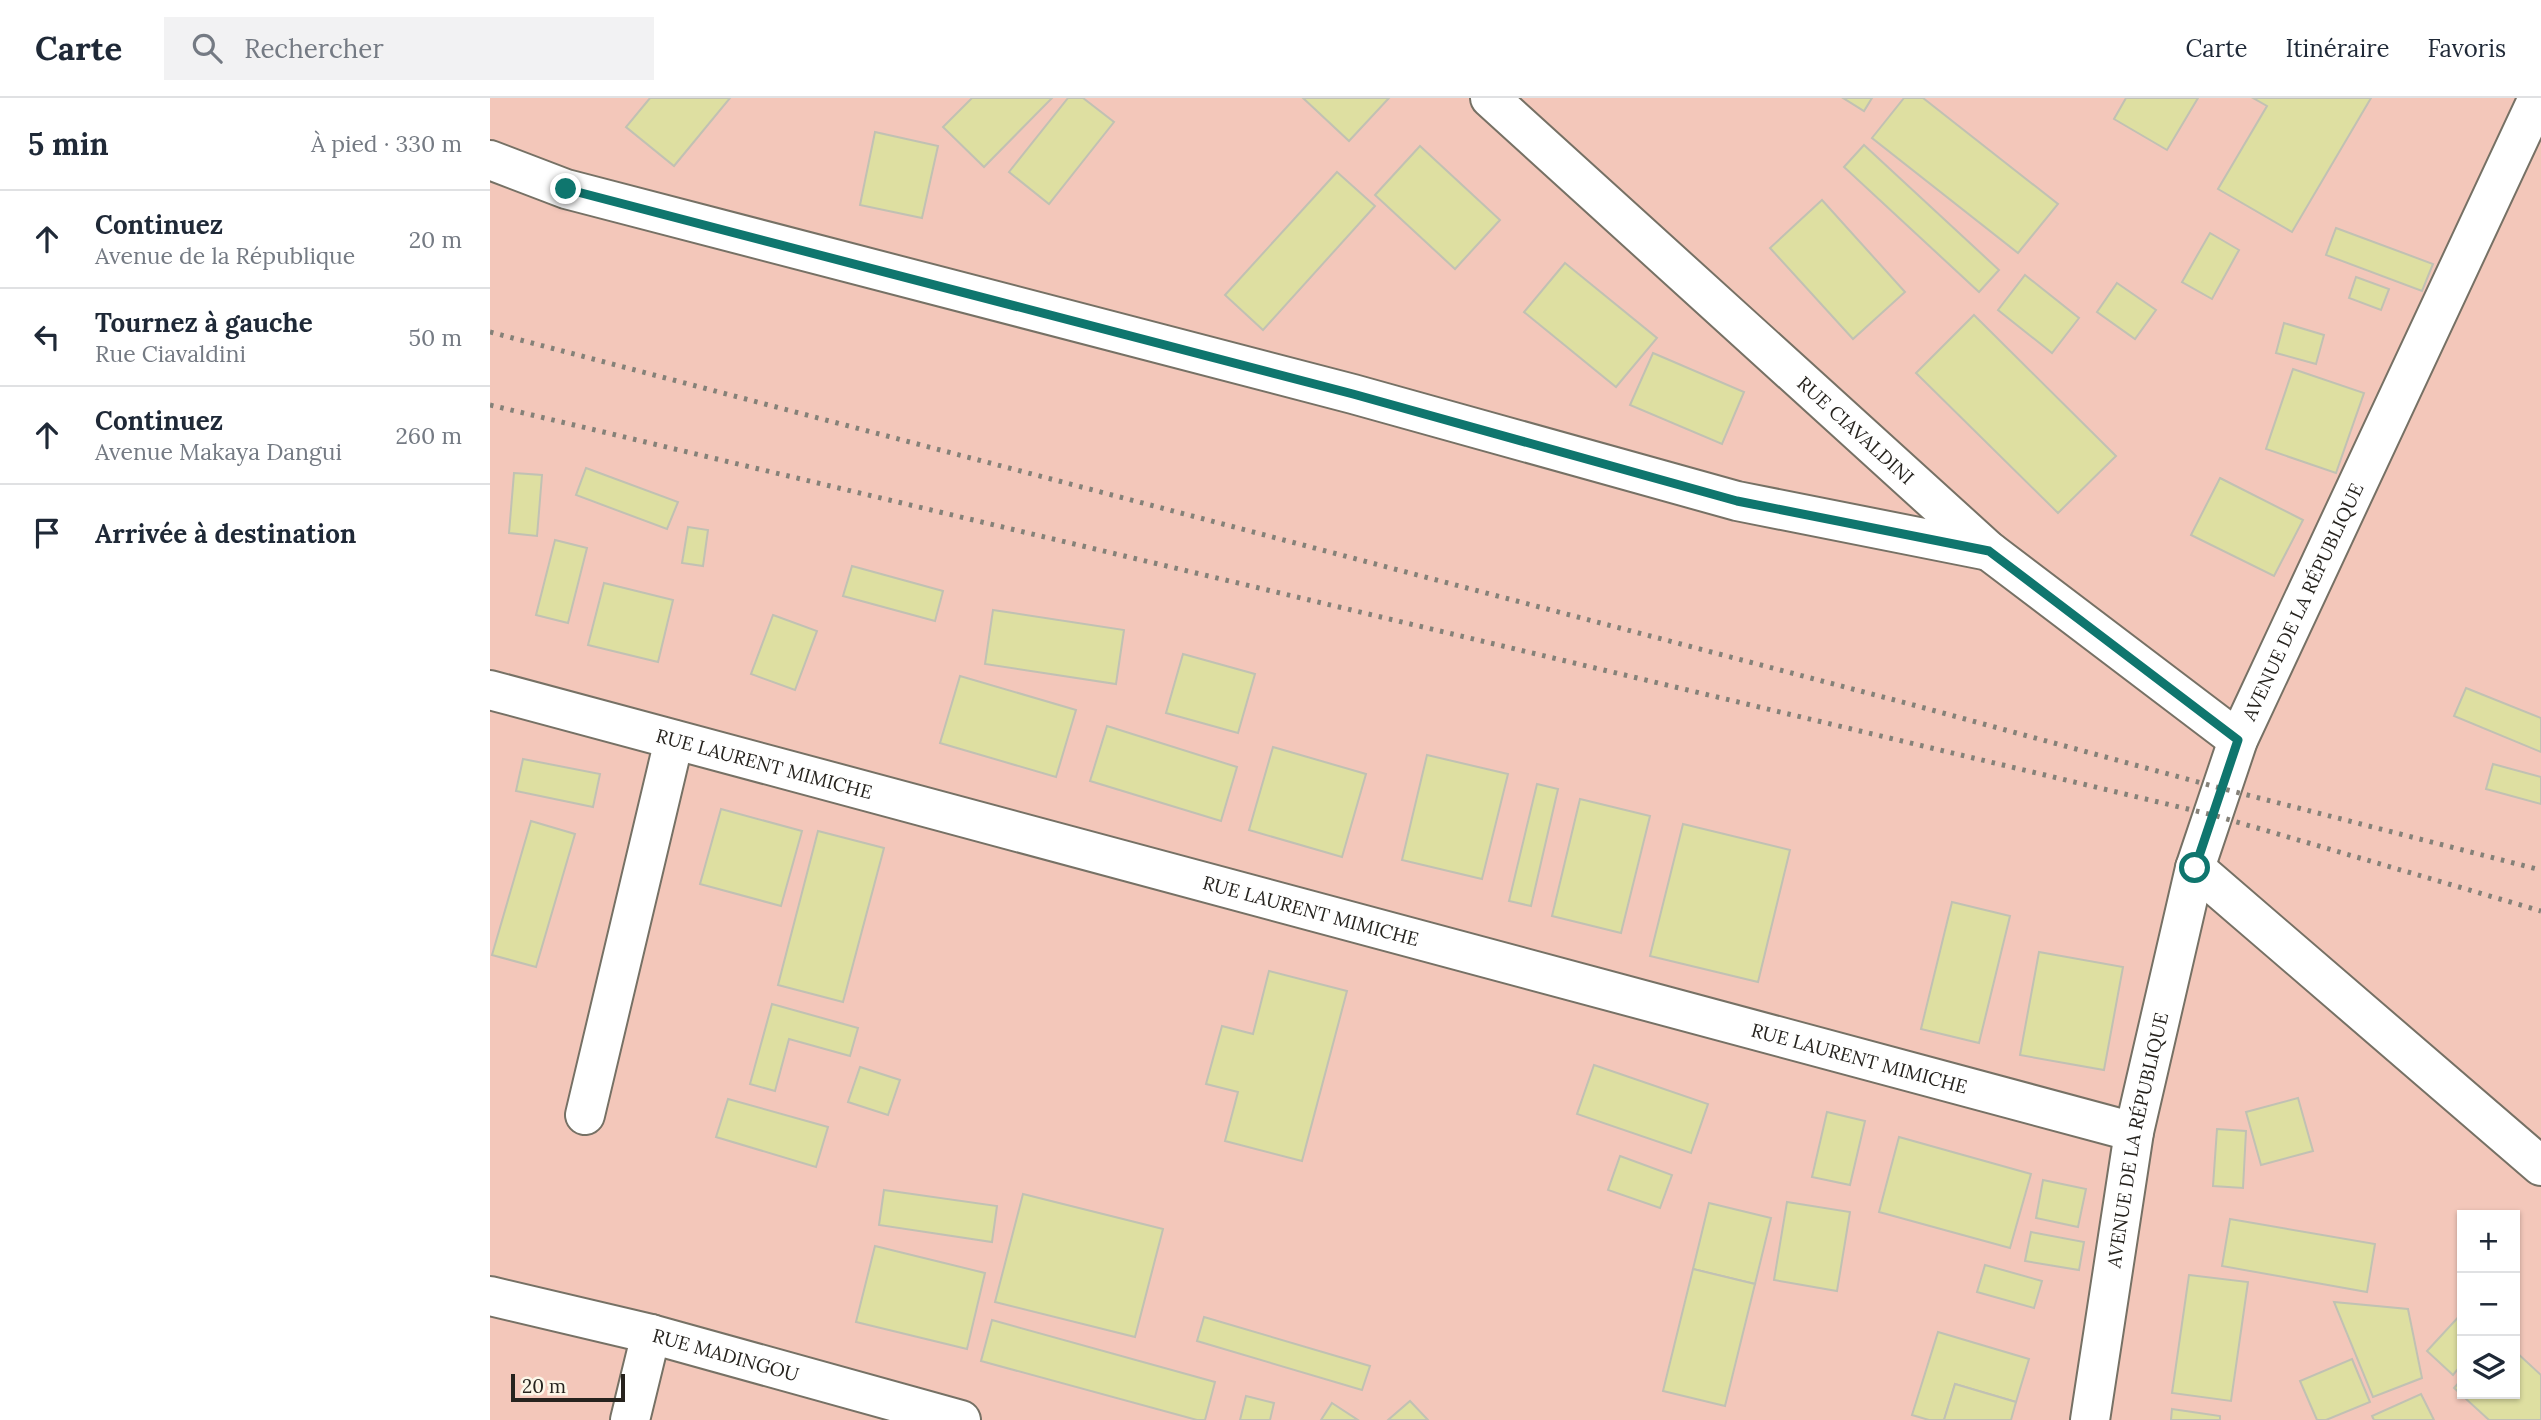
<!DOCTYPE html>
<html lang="fr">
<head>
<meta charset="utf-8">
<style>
	body { margin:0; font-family:Lora,serif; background:#f2f2f3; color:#1f2937 }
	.controls { position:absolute; right:21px; bottom:21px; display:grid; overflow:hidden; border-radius:0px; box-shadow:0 2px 5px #0004 }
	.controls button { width:63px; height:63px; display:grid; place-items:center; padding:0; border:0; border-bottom:2px solid #e0e1e3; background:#fff; color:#1f2937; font:35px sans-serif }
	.scale { position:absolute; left:21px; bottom:18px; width:114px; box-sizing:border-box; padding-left:7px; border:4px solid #26231e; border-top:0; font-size:19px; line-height:24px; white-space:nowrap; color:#26231e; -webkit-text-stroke:5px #fcf6e8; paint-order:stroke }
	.stop { position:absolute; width:21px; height:21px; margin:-16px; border:5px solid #0f766e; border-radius:50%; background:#fff }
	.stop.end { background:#0f766e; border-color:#fff; box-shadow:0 2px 7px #0008 }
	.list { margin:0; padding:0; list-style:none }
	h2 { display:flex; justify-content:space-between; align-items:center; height:91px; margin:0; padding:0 28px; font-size:30px }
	h2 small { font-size:23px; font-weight:400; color:#747a83 }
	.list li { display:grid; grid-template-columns:46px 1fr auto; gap:21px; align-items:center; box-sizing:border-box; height:98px; padding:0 28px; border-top:2px solid #e0e1e3 }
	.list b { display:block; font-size:26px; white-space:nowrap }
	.list p { margin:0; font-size:23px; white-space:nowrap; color:#747a83 }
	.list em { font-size:23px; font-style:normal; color:#747a83 }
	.icon { flex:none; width:38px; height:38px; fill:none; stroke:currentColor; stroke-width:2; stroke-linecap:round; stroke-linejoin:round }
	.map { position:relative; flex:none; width:2051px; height:1322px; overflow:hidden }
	header { display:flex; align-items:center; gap:42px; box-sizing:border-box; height:98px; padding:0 35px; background:#fff; border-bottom:2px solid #e0e1e3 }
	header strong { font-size:33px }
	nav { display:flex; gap:38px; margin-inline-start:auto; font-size:24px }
	.search { width:490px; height:63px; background:#f2f2f3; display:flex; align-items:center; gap:18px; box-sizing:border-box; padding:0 24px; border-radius:0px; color:#747a83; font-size:26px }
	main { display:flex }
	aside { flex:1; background:#fff }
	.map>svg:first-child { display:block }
	.green { fill:#f3c7ba; fill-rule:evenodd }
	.building { fill:#dedfa1; stroke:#c1c1b3; stroke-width:2 }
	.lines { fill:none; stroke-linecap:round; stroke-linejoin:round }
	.street-casing { stroke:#767165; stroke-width:42 }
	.secondary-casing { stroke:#767165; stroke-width:42 }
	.street { stroke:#fff; stroke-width:38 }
	.secondary { stroke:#fff; stroke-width:38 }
	.rail { stroke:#858178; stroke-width:5; stroke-dasharray:3.5 7; stroke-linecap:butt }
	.route { stroke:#0f766e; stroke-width:9 }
	.labels { text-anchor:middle; stroke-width:7; stroke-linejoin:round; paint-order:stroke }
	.street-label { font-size:19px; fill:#26231e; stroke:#fcf6e8 }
</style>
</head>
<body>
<header>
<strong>Carte</strong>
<div class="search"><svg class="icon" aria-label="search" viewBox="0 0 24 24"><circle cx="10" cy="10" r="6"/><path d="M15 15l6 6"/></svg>Rechercher</div>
<nav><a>Carte</a><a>Itinéraire</a><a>Favoris</a></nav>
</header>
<main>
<aside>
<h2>5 min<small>À pied · 330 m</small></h2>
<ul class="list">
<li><svg class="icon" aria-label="ahead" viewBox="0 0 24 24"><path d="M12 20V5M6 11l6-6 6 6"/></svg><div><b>Continuez</b><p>Avenue de la République</p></div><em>20 m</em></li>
<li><svg class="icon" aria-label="left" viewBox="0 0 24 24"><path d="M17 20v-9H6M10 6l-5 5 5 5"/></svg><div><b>Tournez à gauche</b><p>Rue Ciavaldini</p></div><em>50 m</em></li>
<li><svg class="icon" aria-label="ahead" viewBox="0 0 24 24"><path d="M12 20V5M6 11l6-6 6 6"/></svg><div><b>Continuez</b><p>Avenue Makaya Dangui</p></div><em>260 m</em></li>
<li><svg class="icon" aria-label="arrive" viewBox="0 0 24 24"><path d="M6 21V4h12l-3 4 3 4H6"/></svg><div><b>Arrivée à destination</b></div></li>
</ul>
</aside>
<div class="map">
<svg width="2051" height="1322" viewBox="0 0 2051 1322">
	<rect width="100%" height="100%" fill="#fcf6e8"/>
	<path class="green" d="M0,0H2051V1322H0ZM1972,1117H2025V1296H1972Z"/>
	<g class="building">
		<polygon points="160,0 240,0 184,68 136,29"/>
		<polygon points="482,0 562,0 494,69 453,29"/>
		<polygon points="578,0 593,0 624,24 559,106 519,74"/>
		<polygon points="813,0 899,0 859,43"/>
		<polygon points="1353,0 1382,0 1374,13"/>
		<polygon points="1414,0 1433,0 1568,106 1528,155 1382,40"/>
		<polygon points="1636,0 1708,0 1677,52 1624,21"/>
		<polygon points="1763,0 1881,0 1802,134 1728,91 1777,8"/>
		<polygon points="385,34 448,48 432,120 370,107"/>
		<polygon points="1374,47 1509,172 1489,194 1354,69"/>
		<polygon points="930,48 1010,122 965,171 885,97"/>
		<polygon points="847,74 885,108 773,232 735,197"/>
		<polygon points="1332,102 1415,194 1363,241 1280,150"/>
		<polygon points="1846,130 1943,166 1932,193 1836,157"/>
		<polygon points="1720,135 1749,152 1722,201 1692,184"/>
		<polygon points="1075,165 1167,240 1126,289 1034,214"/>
		<polygon points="1535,177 1589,220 1562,255 1508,212"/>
		<polygon points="1866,179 1899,191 1891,212 1859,200"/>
		<polygon points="1627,185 1666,212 1645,241 1607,214"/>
		<polygon points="1484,217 1626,358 1568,415 1426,275"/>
		<polygon points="1794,225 1834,237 1826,266 1786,255"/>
		<polygon points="1163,255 1254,294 1232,346 1140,307"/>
		<polygon points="1803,271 1874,295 1846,375 1776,351"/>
		<polygon points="96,370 188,404 177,431 86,397"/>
		<polygon points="24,375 52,377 47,438 19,435"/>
		<polygon points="1730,380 1813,422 1784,478 1701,437"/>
		<polygon points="198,429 218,432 213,468 192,465"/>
		<polygon points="65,442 97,450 78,525 46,517"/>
		<polygon points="362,468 453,493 445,523 353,498"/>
		<polygon points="114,485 183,502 168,564 98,547"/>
		<polygon points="503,512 634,532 626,586 495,566"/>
		<polygon points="283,517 327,533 305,592 261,576"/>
		<polygon points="693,556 765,576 748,635 676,615"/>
		<polygon points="470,578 586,612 566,679 450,645"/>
		<polygon points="1976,590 2051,620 2051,654 1964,618"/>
		<polygon points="617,628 747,669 731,723 600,683"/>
		<polygon points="783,649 876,676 852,759 759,732"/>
		<polygon points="937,657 1018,676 992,781 912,762"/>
		<polygon points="33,661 110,676 103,709 26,693"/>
		<polygon points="2003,666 2051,679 2051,706 1996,691"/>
		<polygon points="1047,686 1068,691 1041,808 1019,803"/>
		<polygon points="1090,701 1160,718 1131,835 1062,818"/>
		<polygon points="231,711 312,733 291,808 210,786"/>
		<polygon points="41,723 85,736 46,869 2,857"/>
		<polygon points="1193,726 1300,752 1268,884 1160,858"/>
		<polygon points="328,733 394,750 353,904 288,887"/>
		<polygon points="1462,804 1520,818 1489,945 1431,931"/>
		<polygon points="1549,854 1633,869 1614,972 1530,957"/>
		<polygon points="779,873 857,893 812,1063 735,1043 748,994 716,986 732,928 763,936"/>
		<polygon points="282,906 368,930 360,958 299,941 285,993 260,986"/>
		<polygon points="1104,967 1218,1006 1201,1055 1087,1016"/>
		<polygon points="370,969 410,982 398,1017 358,1004"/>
		<polygon points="1808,1000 1823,1053 1771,1067 1756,1014"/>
		<polygon points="238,1001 338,1029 326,1069 226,1039"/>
		<polygon points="1337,1014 1375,1023 1360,1087 1322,1079"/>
		<polygon points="1727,1031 1756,1033 1753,1090 1723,1088"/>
		<polygon points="1409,1039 1541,1076 1520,1150 1389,1114"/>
		<polygon points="1130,1058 1182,1077 1170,1110 1118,1092"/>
		<polygon points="1553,1082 1596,1091 1588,1129 1546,1120"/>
		<polygon points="394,1092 507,1108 502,1144 389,1127"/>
		<polygon points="533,1096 673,1131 645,1239 505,1204"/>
		<polygon points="1297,1104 1360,1114 1347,1193 1284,1182"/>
		<polygon points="1219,1105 1281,1120 1265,1186 1203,1171"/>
		<polygon points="1740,1121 1885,1146 1877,1194 1732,1168"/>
		<polygon points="1541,1134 1594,1144 1589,1172 1535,1163"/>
		<polygon points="385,1148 495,1175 477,1251 366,1224"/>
		<polygon points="1495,1167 1552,1183 1544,1210 1487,1194"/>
		<polygon points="1203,1171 1265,1186 1235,1308 1173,1293"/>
		<polygon points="1699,1177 1758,1184 1741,1303 1682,1295"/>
		<polygon points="1844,1204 1918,1211 1932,1280 1883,1299"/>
		<polygon points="1972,1215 1972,1266 1963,1277 1937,1253"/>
		<polygon points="714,1219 880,1268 872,1292 707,1243"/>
		<polygon points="502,1222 725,1284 715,1322 707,1322 491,1263"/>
		<polygon points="1448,1234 1539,1261 1526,1304 1465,1286 1454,1322 1439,1322 1422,1317"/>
		<polygon points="2025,1253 2051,1277 2051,1322 1999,1322 1964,1290 1972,1281 1972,1296 2025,1296"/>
		<polygon points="1862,1261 1880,1304 1836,1322 1827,1322 1810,1283"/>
		<polygon points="1465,1286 1526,1304 1521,1322 1454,1322"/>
		<polygon points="1931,1296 1944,1322 1884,1322 1882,1318"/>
		<polygon points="756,1298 784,1305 780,1322 750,1322"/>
		<polygon points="920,1303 938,1322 898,1322"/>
		<polygon points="842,1305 868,1322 831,1322"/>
		<polygon points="1682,1311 1730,1318 1730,1322 1681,1322"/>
	</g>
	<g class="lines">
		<defs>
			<g id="street">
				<path id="s1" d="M1000,0L1499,453L1748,642"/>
				<polyline points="0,62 76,91 863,296 1247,403 1499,453"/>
				<path id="s2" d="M0,592L1644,1034"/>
				<polyline points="95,1017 184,642"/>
				<path id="s3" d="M0,1198L161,1236L471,1322"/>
				<polyline points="140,1322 161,1236"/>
			</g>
			<g id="secondary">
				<polyline points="1705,770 2051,1068"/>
				<path id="s4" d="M1600,1322L1644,1034L1705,770L1748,642L2048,0"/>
			</g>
		</defs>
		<use href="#street" class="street-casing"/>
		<use href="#secondary" class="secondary-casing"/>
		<use href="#street" class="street"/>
		<use href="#secondary" class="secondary"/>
		<g class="rail">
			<polyline points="0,234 1416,605 1730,690 2051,772"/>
			<polyline points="0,307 1723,717 2051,813"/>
		</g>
	</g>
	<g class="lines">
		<polyline class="route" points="76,91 863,296 1247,403 1499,453 1748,642 1705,770"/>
	</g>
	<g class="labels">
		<g class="street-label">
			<text dy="7" stroke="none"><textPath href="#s1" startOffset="494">RUE CIAVALDINI</textPath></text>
			<text dy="7" stroke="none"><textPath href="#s4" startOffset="850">AVENUE DE LA RÉPUBLIQUE</textPath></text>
			<text dy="7" stroke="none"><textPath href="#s2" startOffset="284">RUE LAURENT MIMICHE</textPath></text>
			<text dy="7" stroke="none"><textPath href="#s2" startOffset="850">RUE LAURENT MIMICHE</textPath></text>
			<text dy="7" stroke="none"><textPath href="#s2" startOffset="1418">RUE LAURENT MIMICHE</textPath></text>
			<text dy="7" stroke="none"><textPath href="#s4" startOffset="284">AVENUE DE LA RÉPUBLIQUE</textPath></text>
			<text dy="7" stroke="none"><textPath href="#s3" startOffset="243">RUE MADINGOU</textPath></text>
		</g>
	</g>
</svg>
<div class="controls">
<button>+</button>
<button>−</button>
<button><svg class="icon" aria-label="layers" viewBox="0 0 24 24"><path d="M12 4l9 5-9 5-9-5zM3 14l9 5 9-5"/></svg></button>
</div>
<div class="scale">20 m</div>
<div class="stop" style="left:1705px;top:770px"></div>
<div class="stop end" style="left:76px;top:91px"></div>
</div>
</main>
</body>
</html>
